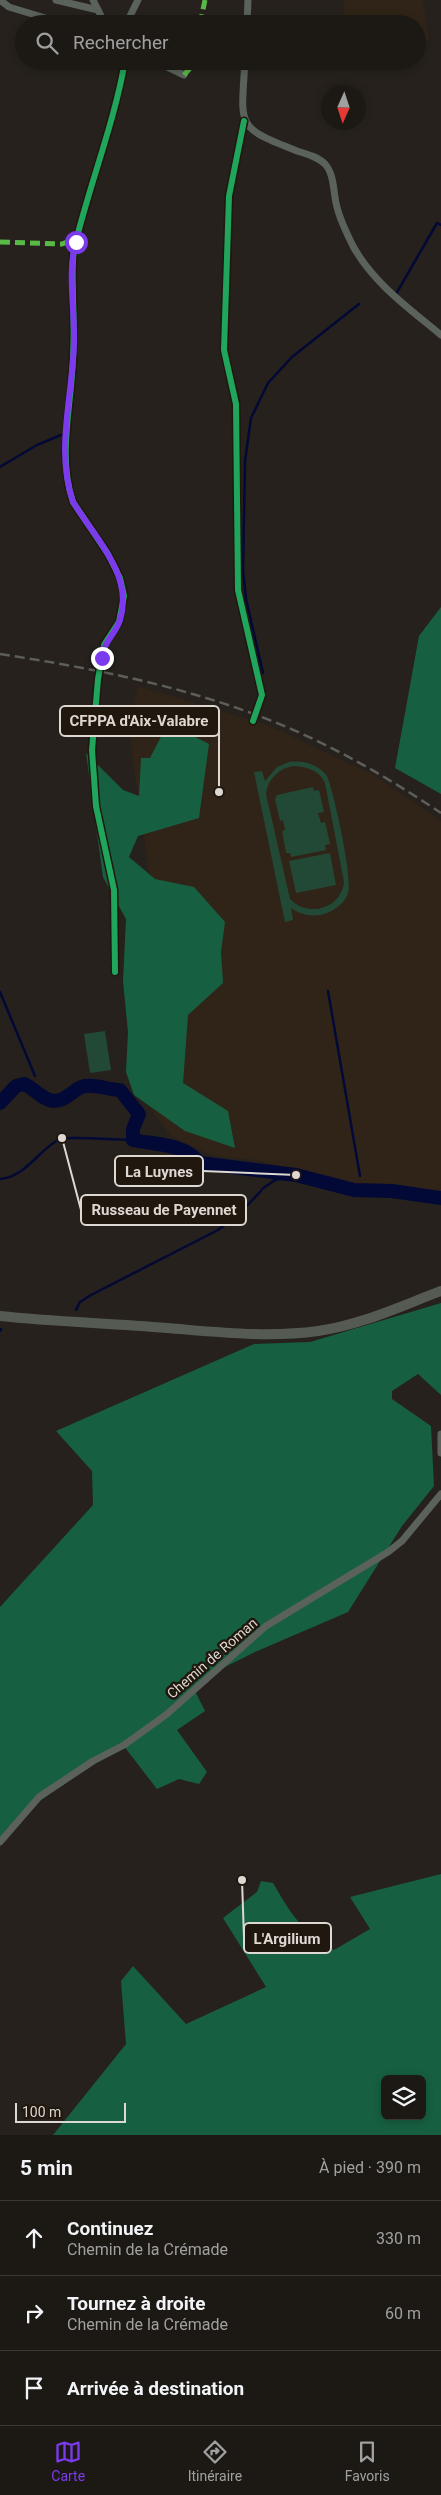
<!DOCTYPE html>
<html lang="fr">
<head>
<meta charset="utf-8">
<style>
	body { margin:0; font-family:Roboto,sans-serif; background:#292622; color:#f1f3f6 }
	.controls { position:absolute; right:15px; bottom:15px; display:grid; overflow:hidden; border-radius:8px; box-shadow:0 2px 8px #0003 }
	.controls button { width:45px; height:45px; display:grid; place-items:center; padding:0; border:0; border-bottom:1px solid #3a3834; background:#1c1915; color:#f1f3f6; font:25px sans-serif }
	.compass { position:absolute; left:321px; top:85px; width:45px; height:45px; border-radius:50%; background:#1c1915; box-shadow:0 2px 8px #0003; rotate:183deg }
	.scale { position:absolute; left:15px; bottom:12px; width:111px; box-sizing:border-box; padding-left:5px; border:2px solid #ded8d2; border-top:0; font-size:14px; line-height:18px; white-space:nowrap; color:#ded8d2; -webkit-text-stroke:4px #20170f; paint-order:stroke }
	.stop { position:absolute; width:15px; height:15px; margin:-11px; border:4px solid #7c3aed; border-radius:50%; background:#fff }
	.stop.end { background:#7c3aed; border-color:#fff; box-shadow:0 1px 5px #0008 }
	.list { margin:0; padding:0; list-style:none }
	h2 { display:flex; justify-content:space-between; align-items:center; height:65px; margin:0; padding:0 20px; font-size:21px }
	h2 small { font-size:16px; font-weight:400; color:#a0a0a0 }
	.list li { display:grid; grid-template-columns:32px 1fr auto; gap:15px; align-items:center; box-sizing:border-box; height:75px; padding:0 20px; border-top:1px solid #3a3834 }
	.list b { display:block; font-size:19px; white-space:nowrap }
	.list p { margin:0; font-size:16px; white-space:nowrap; color:#a0a0a0 }
	.list em { font-size:16px; font-style:normal; color:#a0a0a0 }
	.icon { flex:none; width:28px; height:28px; fill:none; stroke:currentColor; stroke-width:2; stroke-linecap:round; stroke-linejoin:round }
	.map { position:relative; flex:none; width:441px; height:2135px; overflow:hidden }
	.search { position:absolute; background:#1c1915; box-shadow:0 2px 8px #0003; left:15px; right:15px; top:15px; height:55px; display:flex; align-items:center; gap:12px; box-sizing:border-box; padding:0 18px; border-radius:28px; color:#a0a0a0; font-size:19px }
	.sheet { height:290px; background:#1c1915 }
	nav { display:flex; justify-content:space-around; align-items:center; box-sizing:border-box; height:70px; border-top:1px solid #3a3834; background:#1c1915; font-size:14px; color:#a0a0a0 }
	nav a { display:grid; justify-items:center; gap:2px }
	nav .on { color:#7c3aed }
	.map>svg:first-child { display:block }
	.built { fill:#302418 }
	.green { fill:#224935; fill-rule:evenodd }
	.forest { fill:#175f41; fill-rule:evenodd }
	.lines { fill:none; stroke-linecap:round; stroke-linejoin:round }
	.stream { stroke:#030936; stroke-width:2.5 }
	.river { stroke:#030936; stroke-width:14 }
	.minor { stroke:#5b625c; stroke-width:7 }
	.secondary { stroke:#555b53; stroke-width:10 }
	.rail { stroke:#5d5e59; stroke-width:2.5; stroke-dasharray:10 5; stroke-linecap:butt }
	.quiet { stroke:#58b947; stroke-width:5; stroke-dasharray:10 5; stroke-linecap:butt }
	.cycleway-casing { stroke:#20170f; stroke-width:9 }
	.cycleway { stroke:#20a55d; stroke-width:6 }
	.route { stroke:#7c3aed; stroke-width:6 }
	.labels { text-anchor:middle; stroke-width:5; stroke-linejoin:round; paint-order:stroke }
	.street-label { font-size:14px; fill:#ded8d2; stroke:#20170f }
	.leader { fill:none; stroke:#ded8d2; stroke-width:2 }
	.callout-dot { fill:#ded8d2; stroke:#20170f; stroke-width:2 }
	.callout { fill:#20170f; stroke:#ded8d2; stroke-width:2 }
	.callout-label { font-size:15px; text-anchor:middle; font-weight:bold; fill:#ded8d2 }
</style>
</head>
<body>
<div class="map">
<svg width="441" height="2135" viewBox="0 0 441 2135">
	<rect width="100%" height="100%" fill="#26211c"/>
	<g class="built">
		<polygon points="344,0 423,0 429,41 417,39 417,24 344,24"/>
		<polygon points="138,686 268,725 374,775 441,821 441,1193 380,1185 350,1184 256,1160 213,1156 171,1136 139,1094 162,968 130,738 132,709"/>
	</g>
	<g class="green">
		<path d="M289,762C303,760 318,764 327,776C334,793 353,878 348,893C345,903 336,909 327,913C314,918 301,915 291,908L293,920L285,922L254,772L262,771L265,781L277,767ZM294,766C307,767 319,770 325,783L344,882C341,909 308,918 290,899L266,794C268,779 279,768 294,766Z"/>
		<polygon points="313,787 314,791 319,790 324,812 318,813 321,823 325,822 330,844 325,845 326,850 291,857 290,853 286,853 282,831 285,830 283,820 280,821 275,799 277,795"/>
		<polygon points="330,853 336,885 296,893 289,861"/>
		<polygon points="105,1031 111,1070 90,1073 84,1034"/>
	</g>
	<g class="forest">
		<polygon points="441,607 441,794 395,768 419,636"/>
		<polygon points="168,723 209,744 199,818 138,836 129,857 155,879 194,887 225,922 221,952 223,983 188,1015 183,1083 228,1111 235,1148 185,1131 134,1095 126,1072 128,1032 123,981 126,919 103,877 86,753 123,790 139,796 141,758 150,758"/>
		<polygon points="441,1303 441,1395 418,1374 392,1391 392,1399 431,1426 434,1486 402,1526 348,1612 255,1652 213,1673 195,1691 205,1711 177,1730 207,1772 199,1784 179,1779 157,1789 123,1745 51,1789 0,1842 0,1607 93,1505 92,1471 56,1431 254,1344 310,1342"/>
		<path d="M441,1874V2135H53L126,2044L121,1981L133,1966L186,2024L266,1987L223,1918L257,1892L261,1881L273,1883C293,1917 300,1929 334,1950L370,1929L350,1897ZM385,2079H422V2116H385Z"/>
	</g>
	<g class="lines">
		<g class="stream">
			<polyline points="396,294 437,223 441,225"/>
			<polyline points="0,467 37,445 61,435"/>
			<polyline points="263,673 246,599 243,570 245,461 251,418 268,383 292,357 359,304"/>
			<polyline points="328,991 360,1176"/>
			<polyline points="0,992 35,1076"/>
			<polyline points="41,1090 45,1098"/>
			<path d="M0,1179C26,1177 38,1150 60,1139C66,1136 121,1140 133,1140"/>
			<polyline points="262,1189 275,1180 296,1175"/>
			<polyline points="76,1310 80,1302 91,1295 218,1230 239,1214 261,1191"/>
			<polyline points="0,1331 1,1329"/>
		</g>
		<path class="river" d="M0,1103L16,1086L24,1084C34,1088 42,1100 54,1101C68,1101 73,1088 85,1086C97,1084 108,1090 120,1090L139,1114L133,1129V1140C157,1145 183,1143 200,1163L296,1175L354,1190L392,1191L441,1198"/>
		<g class="minor">
			<polyline points="0,0 9,7 65,24"/>
			<polyline points="56,0 98,10 105,24"/>
			<polyline points="93,0 98,10"/>
			<polyline points="126,24 138,0"/>
			<polyline points="247,24 248,0"/>
			<polyline points="155,61 184,75"/>
			<path d="M245,61C241,127 235,127 297,151C307,154 318,157 325,164C335,175 333,194 337,207C340,220 347,234 353,246C373,283 410,309 441,335"/>
			<polyline points="244,121 229,196 224,350 236,404 238,590 262,695 253,721"/>
			<path d="M115,972L114,890L96,806L92,750L98,679L104,645L119,622L124,596L120,578L108,554L73,502C59,460 69,417 72,374C74,349 74,323 73,298C73,281 71,262 75,245C90,183 114,124 125,61"/>
			<polyline points="441,1434 441,1453"/>
			<polyline points="0,1842 39,1797 93,1761 124,1745 167,1714 266,1626 388,1552 402,1541 441,1494"/>
		</g>
		<path class="secondary" d="M0,1316C56,1322 111,1323 167,1328C217,1332 268,1338 318,1331C361,1325 401,1306 441,1291"/>
		<path class="rail" d="M0,654C92,668 184,686 272,721C332,745 387,777 441,813"/>
		<g class="quiet">
			<polyline points="200,24 205,0"/>
			<polyline points="184,75 190,68 190,61"/>
			<polyline points="0,242 62,244 70,241 76,242"/>
		</g>
		<defs>
			<g id="cycleway">
				<polyline points="244,121 229,196 224,350 236,404 238,590 262,695 253,721"/>
				<path d="M115,972L114,890L96,806L92,750L98,679L104,645L119,622L124,596L120,578L108,554L73,502C59,460 69,417 72,374C74,349 74,323 73,298C73,281 71,262 75,245C90,183 114,124 125,61"/>
			</g>
		</defs>
		<use href="#cycleway" class="cycleway-casing"/>
		<use href="#cycleway" class="cycleway"/>
	</g>
	<g class="lines">
		<path class="route" d="M76,242C67,270 75,312 74,342C73,395 55,450 73,502C95,538 134,575 120,620C115,635 105,639 102,658"/>
	</g>
	<g class="labels">
		<g class="street-label">
			<text transform="translate(212 1658) rotate(-41)" y="5">Chemin de Roman</text>
		</g>
	</g>
	<path class="leader" d="M219 792L219 721M296 1175L203 1171M62 1138L81 1210M242 1880L244 1938"/>
	<g class="callout-dot">
		<circle cx="219" cy="792" r="5"/>
		<circle cx="296" cy="1175" r="5"/>
		<circle cx="62" cy="1138" r="5"/>
		<circle cx="242" cy="1880" r="5"/>
	</g>
	<g class="callout">
		<rect x="60" y="706" width="159" height="30" rx="5"/>
		<rect x="115" y="1156" width="88" height="30" rx="5"/>
		<rect x="81" y="1195" width="165" height="30" rx="5"/>
		<rect x="244" y="1923" width="87" height="30" rx="5"/>
	</g>
	<g class="callout-label">
		<text x="139" y="726">CFPPA d'Aix-Valabre</text>
		<text x="159" y="1177">La Luynes</text>
		<text x="164" y="1215">Russeau de Payennet</text>
		<text x="287" y="1944">L'Argilium</text>
	</g>
</svg>
<div class="controls">
<button><svg class="icon" aria-label="layers" viewBox="0 0 24 24"><path d="M12 4l9 5-9 5-9-5zM3 14l9 5 9-5"/></svg></button>
</div>
<svg class="compass" viewBox="-18 -18 36 36"><path d="M0-13l5 13h-10z" fill="#e53935"/><path d="M0 13l5-13h-10z" fill="#a0a0a0"/></svg>
<div class="scale">100 m</div>
<div class="stop" style="left:76px;top:242px"></div>
<div class="stop end" style="left:102px;top:658px"></div>
<div class="search"><svg class="icon" aria-label="search" viewBox="0 0 24 24"><circle cx="10" cy="10" r="6"/><path d="M15 15l6 6"/></svg>Rechercher</div>
</div>
<section class="sheet">
<h2>5 min<small>À pied · 390 m</small></h2>
<ul class="list">
<li><svg class="icon" aria-label="ahead" viewBox="0 0 24 24"><path d="M12 20V5M6 11l6-6 6 6"/></svg><div><b>Continuez</b><p>Chemin de la Crémade</p></div><em>330 m</em></li>
<li><svg class="icon" aria-label="right" viewBox="0 0 24 24"><path d="M7 20v-9h11M14 6l5 5-5 5"/></svg><div><b>Tournez à droite</b><p>Chemin de la Crémade</p></div><em>60 m</em></li>
<li><svg class="icon" aria-label="arrive" viewBox="0 0 24 24"><path d="M6 21V4h12l-3 4 3 4H6"/></svg><div><b>Arrivée à destination</b></div></li>
</ul>
</section>
<nav>
<a class="on"><svg class="icon" aria-label="map" viewBox="0 0 24 24"><path d="M3 6l6-2 6 2 6-2v14l-6 2-6-2-6 2zM9 4v14M15 6v14"/></svg>Carte</a>
<a><svg class="icon" aria-label="directions" viewBox="0 0 24 24"><path d="M12 3l9 9-9 9-9-9zM9 14v-3h6M13 9l2 2-2 2"/></svg>Itinéraire</a>
<a><svg class="icon" aria-label="saved" viewBox="0 0 24 24"><path d="M7 4h10v16l-5-4-5 4z"/></svg>Favoris</a>
</nav>
</body>
</html>
